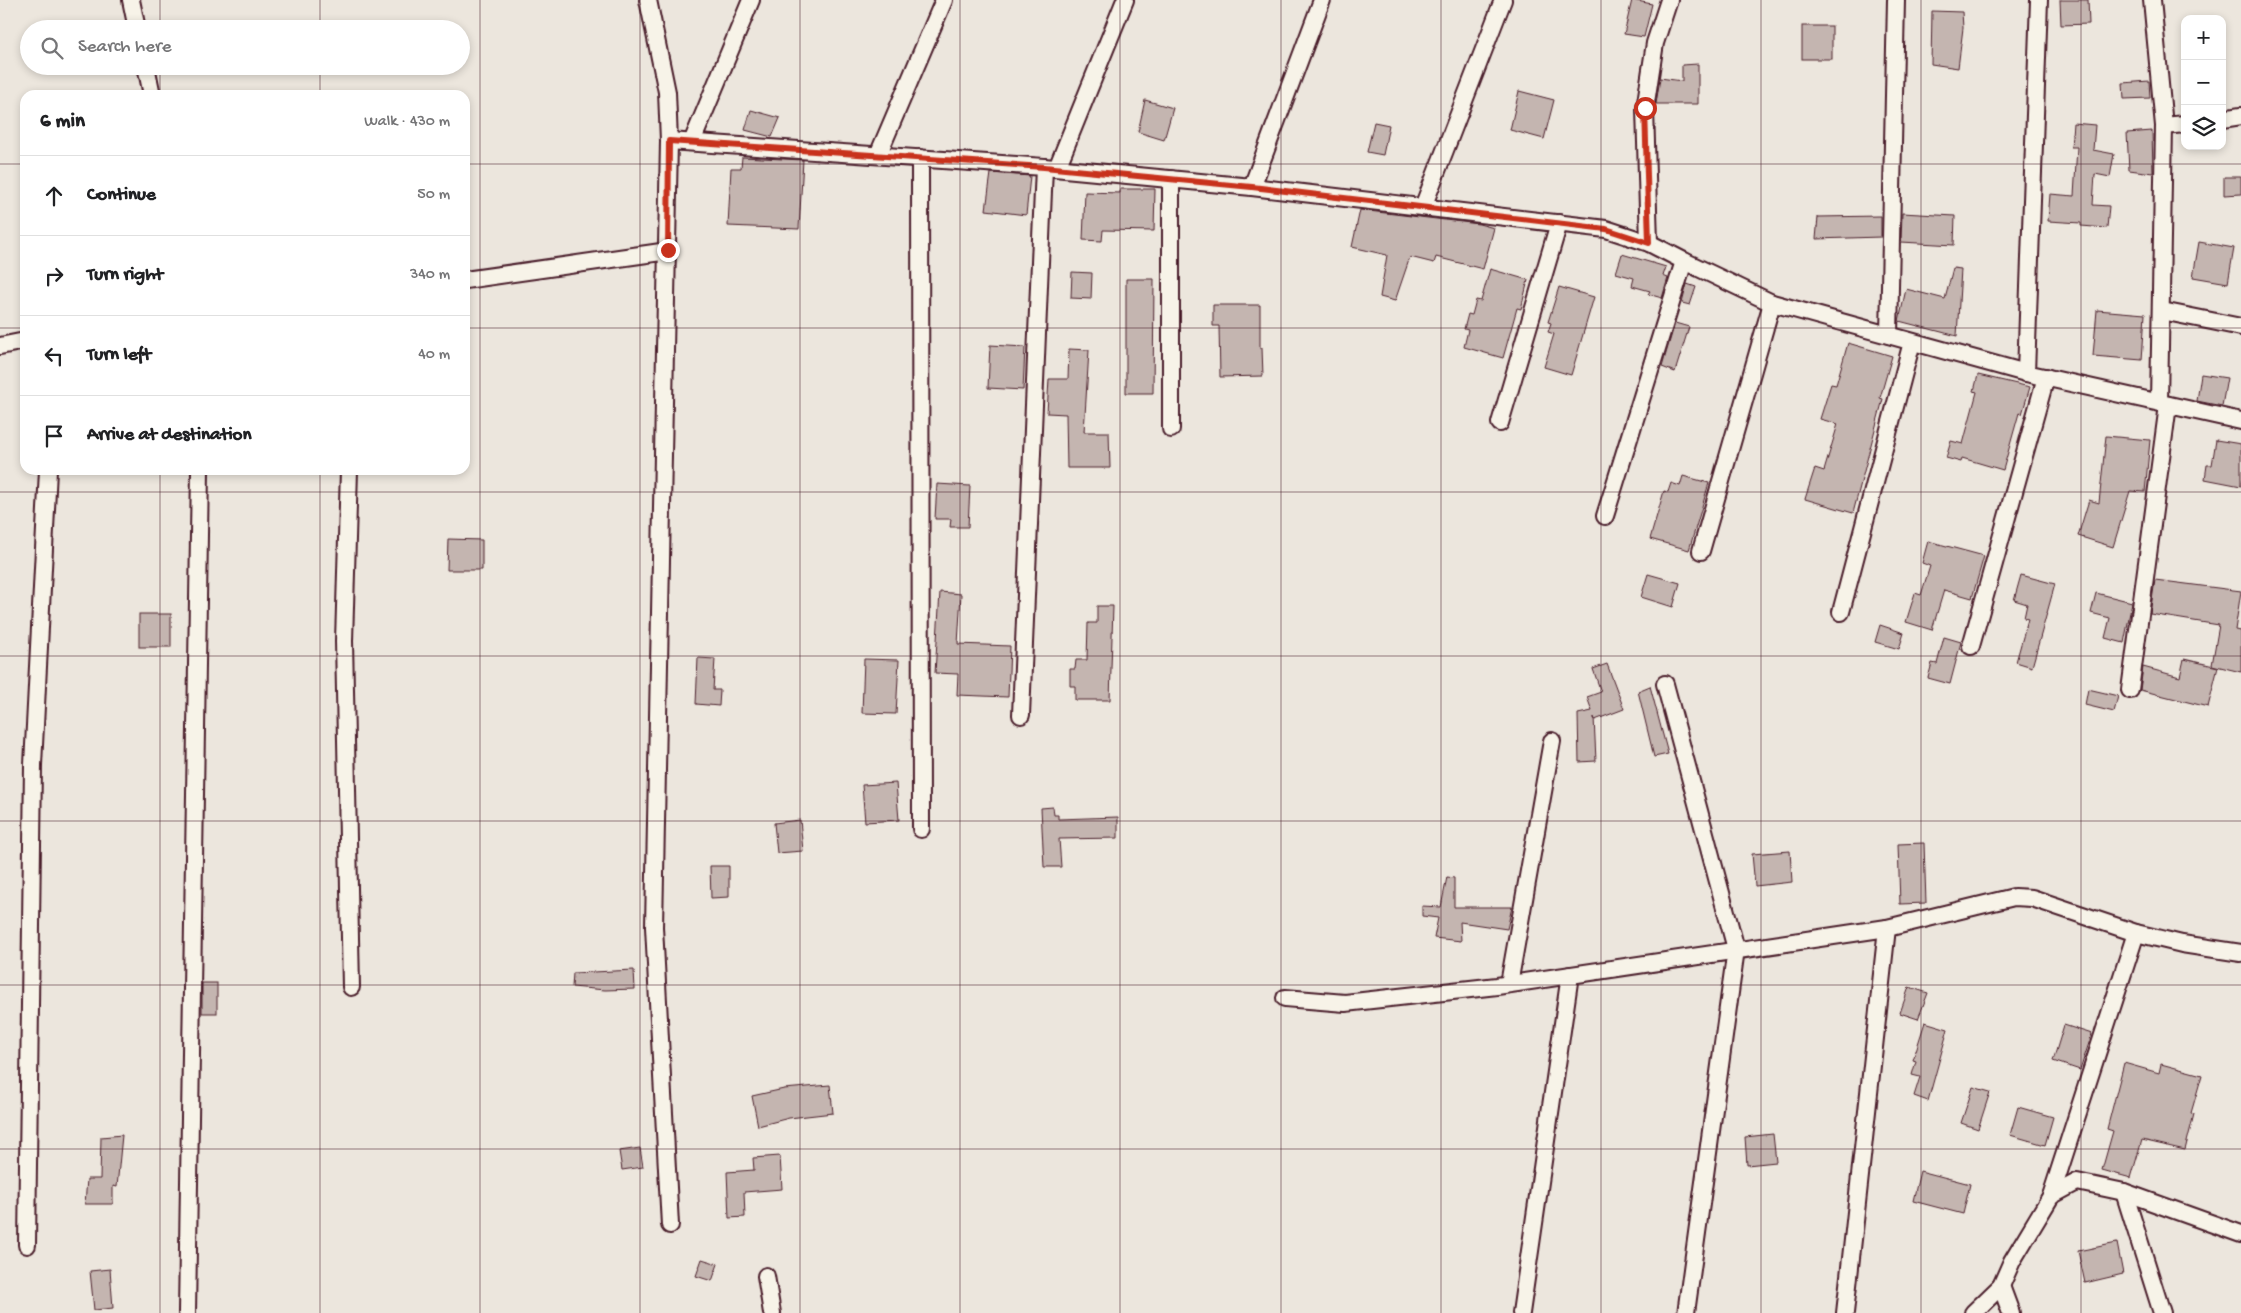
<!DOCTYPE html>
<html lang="en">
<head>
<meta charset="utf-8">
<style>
	body { margin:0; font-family:"Gochi Hand",sans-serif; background:#f6f6f6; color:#202124 }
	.controls { position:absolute; right:15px; top:15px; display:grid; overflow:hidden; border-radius:10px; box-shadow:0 2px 8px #0003 }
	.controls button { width:45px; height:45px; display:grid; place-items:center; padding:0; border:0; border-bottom:1px solid #e0e0e0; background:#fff; color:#202124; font:25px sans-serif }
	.stop { position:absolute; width:15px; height:15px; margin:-11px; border:4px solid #c8321e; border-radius:50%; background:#fff }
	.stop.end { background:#c8321e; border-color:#fff; box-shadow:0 1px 5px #0008 }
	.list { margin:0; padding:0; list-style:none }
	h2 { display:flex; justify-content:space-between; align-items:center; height:65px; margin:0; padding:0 20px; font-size:21px }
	h2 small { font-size:16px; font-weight:400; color:#757577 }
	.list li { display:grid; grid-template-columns:32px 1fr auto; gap:15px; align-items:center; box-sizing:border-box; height:80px; padding:0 20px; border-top:1px solid #e0e0e0 }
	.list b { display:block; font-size:19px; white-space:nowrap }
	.list em { font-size:16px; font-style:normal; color:#757577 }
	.icon { flex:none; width:28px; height:28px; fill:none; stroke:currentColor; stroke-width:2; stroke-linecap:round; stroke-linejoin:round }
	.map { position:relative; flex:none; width:2241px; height:1313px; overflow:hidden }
	.search { position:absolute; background:#fff; box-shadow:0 2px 8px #0003; left:20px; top:20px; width:450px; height:55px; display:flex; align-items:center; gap:12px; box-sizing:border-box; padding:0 18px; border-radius:28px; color:#757577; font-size:19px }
	.panel { position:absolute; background:#fff; box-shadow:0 2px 8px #0003; left:20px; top:90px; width:450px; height:385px; border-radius:15px }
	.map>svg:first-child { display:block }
	.building { fill:#c4b5b0; stroke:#4a1f2b }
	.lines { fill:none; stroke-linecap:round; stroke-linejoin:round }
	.street-casing { stroke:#4a1f2b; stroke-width:20 }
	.street { stroke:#f7f3e8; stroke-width:16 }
	.route { stroke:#c8321e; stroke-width:6 }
	.grid { fill:none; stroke:#4a1f2b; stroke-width:1; stroke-opacity:0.55 }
</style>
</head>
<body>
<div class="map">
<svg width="2241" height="1313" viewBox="0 0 2241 1313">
	<rect width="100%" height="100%" fill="#ece6dd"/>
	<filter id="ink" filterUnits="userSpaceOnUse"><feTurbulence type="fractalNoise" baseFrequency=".02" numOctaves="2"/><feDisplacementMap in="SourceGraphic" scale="10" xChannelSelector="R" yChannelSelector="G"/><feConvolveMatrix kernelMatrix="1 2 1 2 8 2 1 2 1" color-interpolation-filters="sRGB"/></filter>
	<g filter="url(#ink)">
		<g class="building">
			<polygon points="1632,0 1652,4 1644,37 1624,34"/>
			<polygon points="2060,0 2088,0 2089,24 2061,25"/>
			<polygon points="1932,11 1962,12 1963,28 1958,68 1931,64"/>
			<rect x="1802" y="26" width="30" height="33"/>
			<polygon points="1698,64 1698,104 1656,104 1660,78 1682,81 1682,65"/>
			<polygon points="2149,81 2150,98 2124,99 2123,83"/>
			<polygon points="1519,91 1554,100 1544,139 1510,130"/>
			<polygon points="1145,100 1173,108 1164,140 1138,132"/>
			<polygon points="751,110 780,118 772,137 745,130"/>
			<polygon points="1374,122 1389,125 1383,155 1367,152"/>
			<polygon points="2073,123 2095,125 2093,150 2114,154 2110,177 2095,174 2093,205 2109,206 2107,228 2081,226 2081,223 2048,221 2050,194 2074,196 2077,147 2071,147"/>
			<polygon points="2152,131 2153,173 2129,170 2127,133"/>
			<polygon points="742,157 803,160 799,229 728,226 731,168 741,168"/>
			<polygon points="991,173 1030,176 1026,215 986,210"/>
			<polygon points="2224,177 2241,177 2241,194 2224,195"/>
			<polygon points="1120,189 1155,189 1154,231 1103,230 1102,241 1083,240 1085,192 1120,193"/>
			<polygon points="1360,210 1479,224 1494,228 1483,269 1436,257 1434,263 1410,257 1395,301 1380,297 1387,255 1352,247"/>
			<polygon points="1902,213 1955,216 1954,245 1901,242"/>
			<polygon points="1881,216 1881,237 1816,239 1818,217"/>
			<polygon points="2199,242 2234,248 2228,283 2193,277"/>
			<polygon points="1622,254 1666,267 1663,276 1668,278 1662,298 1648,294 1650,291 1632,286 1634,278 1616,273"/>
			<polygon points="1953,268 1961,269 1957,336 1899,321 1906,289 1945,299"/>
			<polygon points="1490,269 1528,280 1521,309 1517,308 1503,358 1464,347 1468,330 1464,329 1468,314 1472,315 1476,300 1481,301"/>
			<polygon points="1072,272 1092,273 1091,299 1071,298"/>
			<polygon points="1126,279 1154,279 1153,393 1126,393"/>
			<polygon points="1687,284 1696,287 1690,305 1682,303"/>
			<polygon points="1559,287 1594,297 1571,375 1544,367 1554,334 1548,332 1551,323 1548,322"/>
			<polygon points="1213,305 1260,305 1260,348 1262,348 1263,376 1220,377 1219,326 1213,326"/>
			<polygon points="2097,310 2145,314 2142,360 2093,356"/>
			<polygon points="1675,323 1689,327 1675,372 1662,367"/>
			<polygon points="1848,343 1892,356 1880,398 1883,399 1853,513 1805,499 1815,468 1824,471 1838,424 1820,419 1831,384 1836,385"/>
			<polygon points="990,345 1025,347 1023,390 988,388"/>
			<polygon points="1069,349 1089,350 1084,432 1109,432 1110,468 1067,468 1066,414 1047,413 1049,379 1068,379"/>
			<polygon points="2201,374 2227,378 2222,406 2197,401"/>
			<polygon points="1978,375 2030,387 2022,414 2019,413 2003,470 1962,458 1961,462 1946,458 1951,441 1963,444 1977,392 1974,391"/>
			<polygon points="2106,436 2150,440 2145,492 2130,491 2113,547 2078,536 2089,500 2099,503"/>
			<polygon points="2216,440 2241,444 2241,486 2205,479 2207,465 2212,465"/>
			<polygon points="1683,476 1709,483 1689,550 1650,539 1664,491 1668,492 1671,483 1680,486"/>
			<polygon points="937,484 970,486 968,527 950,527 951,519 935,519"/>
			<polygon points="448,539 482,540 482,570 447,570"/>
			<polygon points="1928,541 1984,556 1972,598 1944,590 1932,630 1906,622 1915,593 1921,595 1930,566 1922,563"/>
			<polygon points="1648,574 1680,583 1673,607 1641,597"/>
			<polygon points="2021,575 2055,584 2032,667 2016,662 2028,619 2024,618 2027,604 2014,600"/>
			<polygon points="2155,580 2241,591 2235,630 2241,631 2241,672 2212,665 2219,625 2150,614"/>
			<polygon points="940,592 961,594 958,644 1010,646 1008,697 957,695 958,674 935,673"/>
			<polygon points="2096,593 2132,602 2124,643 2105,638 2110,618 2091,613"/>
			<polygon points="1097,606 1113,606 1110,700 1075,700 1075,686 1070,686 1070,669 1075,669 1076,660 1087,660 1088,623 1097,623"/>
			<rect x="139" y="614" width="32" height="33"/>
			<polygon points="1880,625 1904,633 1899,649 1875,642"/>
			<polygon points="1944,637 1961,642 1950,684 1928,678 1932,663 1937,664"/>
			<polygon points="698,658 715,659 713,690 720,690 719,706 696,704"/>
			<polygon points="864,659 899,660 896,714 862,713"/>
			<polygon points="2184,659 2218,667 2208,707 2140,690 2143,667 2180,677"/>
			<polygon points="1607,664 1624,709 1595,720 1594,717 1596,761 1579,762 1578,714 1592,711 1587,697 1601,692 1593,669"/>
			<polygon points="1650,686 1668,754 1654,757 1638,691"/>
			<polygon points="2088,689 2118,696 2114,712 2085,705"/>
			<polygon points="896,783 899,820 865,822 862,785"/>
			<polygon points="1053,807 1054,815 1058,815 1058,819 1118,817 1118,838 1059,839 1061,867 1044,867 1041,808"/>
			<polygon points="800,820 803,851 777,853 774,823"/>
			<polygon points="1924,843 1926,903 1900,904 1898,844"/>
			<polygon points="1790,851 1792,882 1755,886 1752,854"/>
			<polygon points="710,866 729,866 729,897 711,898"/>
			<polygon points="1447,877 1454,878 1454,907 1512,907 1507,929 1460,922 1461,941 1434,938 1438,918 1422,916 1422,906 1441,907"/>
			<polygon points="634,970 635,989 605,990 572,987 573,973"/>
			<rect x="202" y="983" width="15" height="30"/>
			<polygon points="1909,987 1928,993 1918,1019 1900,1013"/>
			<polygon points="1925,1022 1948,1029 1928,1101 1914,1096 1920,1077 1912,1075 1916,1061 1913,1060"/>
			<polygon points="2064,1025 2092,1034 2080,1070 2053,1061"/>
			<polygon points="2124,1063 2159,1073 2161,1064 2202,1075 2191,1113 2194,1114 2185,1150 2142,1140 2131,1178 2102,1170 2113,1131 2107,1129"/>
			<polygon points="830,1085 833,1113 789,1118 758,1126 752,1096 784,1089"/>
			<polygon points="1973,1087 1990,1092 1978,1129 1961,1123"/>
			<polygon points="2018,1107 2053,1117 2045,1145 2010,1135"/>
			<polygon points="1773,1134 1776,1162 1747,1165 1745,1137"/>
			<polygon points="122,1135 117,1187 113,1186 113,1204 85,1204 87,1179 100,1179 101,1137"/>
			<polygon points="640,1148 643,1167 622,1170 619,1151"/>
			<polygon points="780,1156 782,1189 744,1192 745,1217 729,1218 727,1172 754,1170 753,1158"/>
			<polygon points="1920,1171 1970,1184 1963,1214 1913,1201"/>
			<polygon points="2117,1243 2123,1274 2085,1283 2078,1251"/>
			<polygon points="702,1259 718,1264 712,1281 696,1276"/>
			<polygon points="110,1269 113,1308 94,1310 90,1271"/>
		</g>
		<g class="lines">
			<defs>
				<g id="street">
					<polyline points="131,0 137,29"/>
					<polyline points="648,0 667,92 669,141 654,927 670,1225"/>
					<polyline points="2152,0 2164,126 2159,402"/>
					<polyline points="146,66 152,95"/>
					<polyline points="2222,119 2241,116"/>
					<polyline points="2164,126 2185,124"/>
					<polyline points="669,141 1044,167 1252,187 1606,229 1649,243 1684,261 1772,303 2026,373 2241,421"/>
					<polyline points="692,142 751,0"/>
					<polyline points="878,155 944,0"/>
					<polyline points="920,158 921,829"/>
					<polyline points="1057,168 1125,0"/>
					<polyline points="1252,187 1322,0"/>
					<polyline points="1423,207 1503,0"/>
					<polyline points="1649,243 1645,109 1655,43 1669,0"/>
					<polyline points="465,280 668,251"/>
					<polyline points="2162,311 2241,327"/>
					<polyline points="1889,335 1896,0"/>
					<polyline points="0,346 25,341"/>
					<polyline points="2026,373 2039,0"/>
					<polyline points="1500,423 1559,223"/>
					<polyline points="1171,429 1171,179"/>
					<polyline points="349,470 344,641 351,987"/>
					<polyline points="1605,516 1684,261"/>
					<polyline points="1701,551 1772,303"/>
					<polyline points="1841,612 1912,342"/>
					<polyline points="1971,646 2046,377"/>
					<polyline points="1665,684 1736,949 1686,1313"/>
					<polyline points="2130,690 2168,405"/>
					<polyline points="1021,715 1044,167"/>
					<polyline points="1509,984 1552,741"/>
					<polyline points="1285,998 1345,1003 1497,986 1887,928 2014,897 2032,898 2136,933 2182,944 2241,953"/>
					<polyline points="2124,1192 2162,1313"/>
					<polyline points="2051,1196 2136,933"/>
					<polyline points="27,1245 33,765 48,470"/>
					<polyline points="766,1276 772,1313"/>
					<polyline points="2001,1286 2011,1313"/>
					<polyline points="187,1313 200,470"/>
					<polyline points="1521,1313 1570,975"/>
					<polyline points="1845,1313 1887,928"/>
					<polyline points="1973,1313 2001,1286 2012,1261 2051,1196 2077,1182 2124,1192 2241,1234"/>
				</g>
			</defs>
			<use href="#street" class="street-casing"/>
			<use href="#street" class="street"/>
		</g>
	</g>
	<g class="lines" filter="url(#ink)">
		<polyline class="route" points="668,250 669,141 1044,167 1252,187 1606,229 1649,243 1645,108"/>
	</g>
	<path class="grid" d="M160,0V29M320,0V29M480,0V1313M640,0V1313M800,0V1313M960,0V1313M1120,0V1313M1281,0V1313M1441,0V1313M1601,0V1313M1761,0V1313M1921,0V1313M2081,0V1313M160,66V95M320,66V95M0,164H25M465,164H2241M0,328H25M465,328H2241M160,470V1313M320,470V1313M0,492H2241M0,656H2241M0,821H2241M0,985H2241M0,1149H2241"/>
</svg>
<div class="controls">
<button>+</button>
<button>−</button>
<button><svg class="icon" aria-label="layers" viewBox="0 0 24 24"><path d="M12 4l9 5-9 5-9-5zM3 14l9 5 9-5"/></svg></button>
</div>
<div class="stop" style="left:1645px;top:108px"></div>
<div class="stop end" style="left:668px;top:250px"></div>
<div class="search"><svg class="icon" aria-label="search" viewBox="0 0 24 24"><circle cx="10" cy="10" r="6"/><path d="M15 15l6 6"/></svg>Search here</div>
<section class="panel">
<h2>6 min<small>Walk · 430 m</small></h2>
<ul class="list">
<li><svg class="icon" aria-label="ahead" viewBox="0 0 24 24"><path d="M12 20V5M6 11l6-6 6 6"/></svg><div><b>Continue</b></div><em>50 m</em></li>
<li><svg class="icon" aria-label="right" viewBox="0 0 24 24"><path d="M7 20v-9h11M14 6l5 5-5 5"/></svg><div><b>Turn right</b></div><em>340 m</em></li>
<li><svg class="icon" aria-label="left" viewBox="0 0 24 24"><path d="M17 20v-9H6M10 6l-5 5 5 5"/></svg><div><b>Turn left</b></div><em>40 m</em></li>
<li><svg class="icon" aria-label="arrive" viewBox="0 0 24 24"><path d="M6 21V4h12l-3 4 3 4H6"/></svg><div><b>Arrive at destination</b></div></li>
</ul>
</section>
</div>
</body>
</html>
